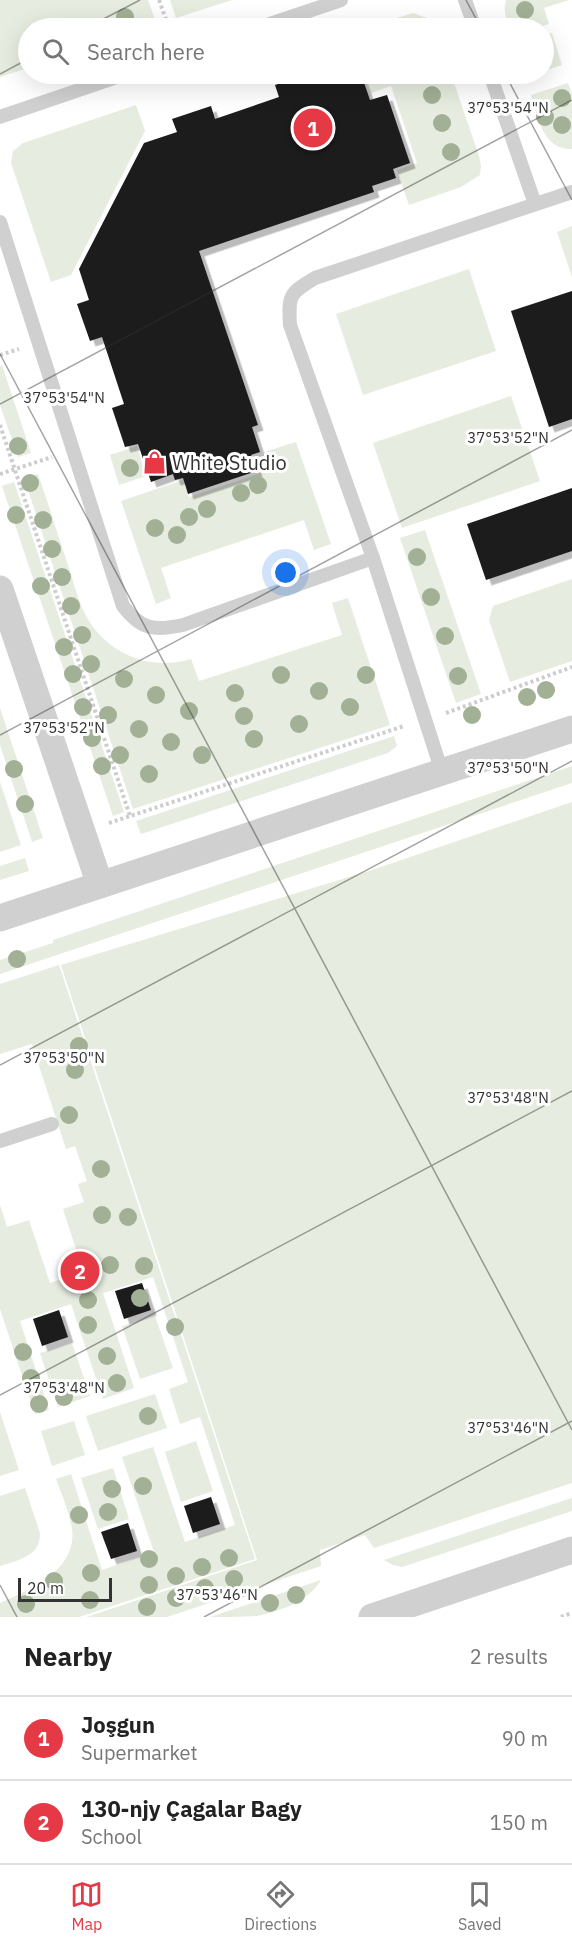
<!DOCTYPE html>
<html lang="en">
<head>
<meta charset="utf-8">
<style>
	body { margin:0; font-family:"IBM Plex Sans",sans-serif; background:#f6f6f6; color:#222 }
	.scale { position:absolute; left:18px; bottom:15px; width:94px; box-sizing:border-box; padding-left:6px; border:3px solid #333; border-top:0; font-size:16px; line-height:21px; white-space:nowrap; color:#333; -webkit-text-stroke:4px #fff; paint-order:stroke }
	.you { position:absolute; left:286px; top:573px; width:21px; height:21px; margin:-15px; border:4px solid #fff; border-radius:50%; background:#1a73e8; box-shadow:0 0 0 9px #1a73e833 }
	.badge { display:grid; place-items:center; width:39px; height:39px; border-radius:50%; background:#e63946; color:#fff; font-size:20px; font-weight:700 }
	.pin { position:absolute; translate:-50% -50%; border:3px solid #fff; box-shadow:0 2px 6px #0006 }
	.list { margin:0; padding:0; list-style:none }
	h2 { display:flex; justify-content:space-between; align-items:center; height:78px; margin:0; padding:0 24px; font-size:26px }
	h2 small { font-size:20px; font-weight:400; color:#767676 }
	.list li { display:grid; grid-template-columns:39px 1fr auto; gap:18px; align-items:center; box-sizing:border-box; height:84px; padding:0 24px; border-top:2px solid #e0e0e0 }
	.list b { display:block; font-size:22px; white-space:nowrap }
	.list p { margin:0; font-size:20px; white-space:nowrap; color:#767676 }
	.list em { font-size:20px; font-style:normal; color:#767676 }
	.icon { flex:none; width:33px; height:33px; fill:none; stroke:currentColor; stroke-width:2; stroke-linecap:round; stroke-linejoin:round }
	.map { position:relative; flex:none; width:572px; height:1617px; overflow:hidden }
	.search { position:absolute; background:#fff; box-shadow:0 6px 24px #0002; left:18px; right:18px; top:18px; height:66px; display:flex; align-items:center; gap:15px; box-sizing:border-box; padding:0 21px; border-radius:33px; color:#767676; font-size:22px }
	.sheet { height:246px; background:#fff }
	nav { display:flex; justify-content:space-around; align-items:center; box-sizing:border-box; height:84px; border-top:2px solid #e0e0e0; background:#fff; font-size:16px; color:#767676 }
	nav a { display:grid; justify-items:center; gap:3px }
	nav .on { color:#e63946 }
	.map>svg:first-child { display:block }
	.green { fill:#e6ecdf }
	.building { fill:#1a1a1a; filter:url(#shadow) }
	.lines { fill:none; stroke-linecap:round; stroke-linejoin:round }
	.path { stroke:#cdcdcd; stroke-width:4; stroke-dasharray:3 3; stroke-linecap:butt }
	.lane { stroke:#d0d0d0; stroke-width:14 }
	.street { stroke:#d0d0d0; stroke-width:27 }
	.tree { fill:#a2b095 }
	.ticks { fill:none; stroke:#333; stroke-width:1.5; stroke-opacity:0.45 }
	.labels { text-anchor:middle; stroke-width:6; stroke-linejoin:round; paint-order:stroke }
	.poi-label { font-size:20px; fill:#333; stroke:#fff; text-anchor:start }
	.ticks-label { font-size:15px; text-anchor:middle; fill:#333; stroke:#fff; stroke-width:6; stroke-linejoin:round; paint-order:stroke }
</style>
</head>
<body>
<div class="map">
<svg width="572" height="1617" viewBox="0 0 572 1617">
	<defs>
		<filter id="shadow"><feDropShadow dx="5.5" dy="5.5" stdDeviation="0" flood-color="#0004"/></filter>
	</defs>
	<rect width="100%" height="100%" fill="#fff"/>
	<g class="green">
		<polygon points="0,0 148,0 157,25 145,28 28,28 28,68 0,77"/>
		<polygon points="170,0 232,0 176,18"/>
		<path d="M506,0H569L544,8L549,24L536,28H509C506,19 503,9 506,0Z"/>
		<polygon points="413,13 430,19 436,28 364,28"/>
		<polygon points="552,33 562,65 544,71 544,36"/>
		<polygon points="364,74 451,74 479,156 481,166 480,175 461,187 409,205 397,170 417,163 391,86 371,93"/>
		<path d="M568,83L572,95V149C543,150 538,117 531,95Z"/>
		<polygon points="136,105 145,131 71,275 51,282 11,163 13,151 23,143"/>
		<polygon points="572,226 572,277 557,232"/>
		<polygon points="469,269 496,351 363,395 336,314"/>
		<polygon points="2,365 31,453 18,457 0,405 0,366"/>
		<polygon points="511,396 540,481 402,528 373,443"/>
		<polygon points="296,442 331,544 314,550 304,520 161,568 171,598 156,604 121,501 183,480 189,497 270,470 264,452"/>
		<polygon points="137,446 146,476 119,485 110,455"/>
		<path d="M38,474C47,500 55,526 64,553C71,573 76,595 85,614C105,653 150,672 191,659L199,681L342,635L332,603L348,598L390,725L133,809L24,478Z"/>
		<polygon points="14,482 124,812 113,816 2,486"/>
		<polygon points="425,530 481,694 456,703 400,538"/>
		<polygon points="572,579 572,661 510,682 489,620 493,606"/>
		<polygon points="0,708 43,838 32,842 0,745"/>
		<polygon points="394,736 397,746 388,753 141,834 136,821"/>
		<polygon points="572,766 572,783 0,974 0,960 53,943 53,940"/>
		<polygon points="0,782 21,845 0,852"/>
		<polygon points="572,802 572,1483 374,1548 365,1535 320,1550 321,1566 167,1617 87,1617 257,1560 61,965 372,870"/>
		<polygon points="25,858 29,871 0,880 0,866"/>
		<path d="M59,965L255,1559L79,1617H0V1603C31,1589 78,1570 72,1528C69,1512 62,1495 56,1479L71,1474L102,1570L154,1552L122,1457L153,1447L185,1542L235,1525L200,1417L180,1424L169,1389L188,1382L153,1277L103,1293L134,1388L103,1399L71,1304L20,1321L49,1410L35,1414L0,1309V1205L7,1227L29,1220L50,1283L83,1271L63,1209L84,1202L78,1184L87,1181L75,1146L66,1149L32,1044L0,1054V984Z"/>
		<polygon points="155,1316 173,1368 140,1379 122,1326"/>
		<polygon points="72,1343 90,1396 58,1407 40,1353"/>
		<polygon points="155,1394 167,1428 98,1451 86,1416"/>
		<polygon points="0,1412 19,1470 0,1476"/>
		<polygon points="74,1421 85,1455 52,1466 41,1431"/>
		<polygon points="196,1441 213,1491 181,1502 165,1452"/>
		<polygon points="113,1468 129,1519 98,1529 81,1478"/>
		<path d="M25,1488L40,1533C41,1556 18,1560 0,1566V1496Z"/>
		<polygon points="572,1498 572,1511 402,1567 393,1565 384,1560"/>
		<path d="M321,1580C308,1602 280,1611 257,1616C243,1617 225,1617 210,1617Z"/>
	</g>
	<g class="building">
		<polygon points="309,74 316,74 319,83 349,74 361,74 370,100 387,95 410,163 393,169 396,178 372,186 374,192 199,251 258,425 252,427 260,452 251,455 257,471 188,494 183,478 175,480 173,474 151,482 138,444 125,447 112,408 124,404 102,337 90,341 77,304 89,300 79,269 144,143 177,132 172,119 211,106 215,119 279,97 275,85"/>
		<polygon points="572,291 572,419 549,427 511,311"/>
		<polygon points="572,488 572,551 486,580 467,524"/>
		<polygon points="142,1283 151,1310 124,1319 115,1291"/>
		<polygon points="59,1310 68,1337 42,1346 33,1319"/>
		<polygon points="211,1497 220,1524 193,1533 184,1506"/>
		<polygon points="128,1523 137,1551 111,1559 101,1532"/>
	</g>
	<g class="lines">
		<g class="path">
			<polyline points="159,0 169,28"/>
			<polyline points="0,355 19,349"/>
			<polyline points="0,425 130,816"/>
			<polyline points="0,474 52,457"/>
			<polyline points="446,713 572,667"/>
			<polyline points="109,823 404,726"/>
			<polyline points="561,1617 572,1613"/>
		</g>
		<g class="lane">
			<polyline points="465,0 475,28"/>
			<polyline points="258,28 341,0"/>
			<polyline points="490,74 535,204"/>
			<polyline points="0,117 126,74"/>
			<path d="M0,222L123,606C141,630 155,631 183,625L373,558"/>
			<path d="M442,772L373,558L290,325C288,295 290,293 315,278L572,192"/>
			<polyline points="0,1141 52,1124"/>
		</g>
		<g class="street">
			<polyline points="0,589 100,885"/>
			<polyline points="0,918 572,729"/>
			<polyline points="372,1617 572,1550"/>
		</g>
	</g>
	<g class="tree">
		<circle cx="525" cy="10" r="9"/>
		<circle cx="125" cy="17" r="9"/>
		<circle cx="432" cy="95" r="9"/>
		<circle cx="562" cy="98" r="9"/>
		<circle cx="545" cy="117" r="9"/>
		<circle cx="442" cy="123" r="9"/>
		<circle cx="562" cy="125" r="9"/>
		<circle cx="451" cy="152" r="9"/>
		<circle cx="18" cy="446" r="9"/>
		<circle cx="130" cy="468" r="9"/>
		<circle cx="30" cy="483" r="9"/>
		<circle cx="258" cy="485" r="9"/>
		<circle cx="241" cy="493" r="9"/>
		<circle cx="207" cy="509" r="9"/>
		<circle cx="16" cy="515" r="9"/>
		<circle cx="189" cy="517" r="9"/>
		<circle cx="43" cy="520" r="9"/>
		<circle cx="155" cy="528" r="9"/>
		<circle cx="177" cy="535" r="9"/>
		<circle cx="52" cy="549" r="9"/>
		<circle cx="417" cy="557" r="9"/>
		<circle cx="62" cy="577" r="9"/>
		<circle cx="41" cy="586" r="9"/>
		<circle cx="431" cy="597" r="9"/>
		<circle cx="71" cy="606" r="9"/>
		<circle cx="82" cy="635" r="9"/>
		<circle cx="445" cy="636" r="9"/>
		<circle cx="64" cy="647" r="9"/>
		<circle cx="91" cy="664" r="9"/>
		<circle cx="73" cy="674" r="9"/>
		<circle cx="281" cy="675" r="9"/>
		<circle cx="366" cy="675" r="9"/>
		<circle cx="458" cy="676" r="9"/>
		<circle cx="124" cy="679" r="9"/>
		<circle cx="546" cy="690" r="9"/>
		<circle cx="319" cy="691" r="9"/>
		<circle cx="235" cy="693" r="9"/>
		<circle cx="156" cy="695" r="9"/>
		<circle cx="527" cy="697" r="9"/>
		<circle cx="83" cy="707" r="9"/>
		<circle cx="350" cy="707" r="9"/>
		<circle cx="189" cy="711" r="9"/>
		<circle cx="108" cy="715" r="9"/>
		<circle cx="472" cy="715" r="9"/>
		<circle cx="244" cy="716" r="9"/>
		<circle cx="299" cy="724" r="9"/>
		<circle cx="139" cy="729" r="9"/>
		<circle cx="92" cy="738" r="9"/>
		<circle cx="254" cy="739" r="9"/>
		<circle cx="171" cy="742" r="9"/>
		<circle cx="120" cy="755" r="9"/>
		<circle cx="202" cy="755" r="9"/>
		<circle cx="102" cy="766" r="9"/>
		<circle cx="14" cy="769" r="9"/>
		<circle cx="149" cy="774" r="9"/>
		<circle cx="25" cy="804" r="9"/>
		<circle cx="17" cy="959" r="9"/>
		<circle cx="79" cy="1046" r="9"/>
		<circle cx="75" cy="1070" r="9"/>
		<circle cx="69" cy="1115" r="9"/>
		<circle cx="101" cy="1169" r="9"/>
		<circle cx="102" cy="1215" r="9"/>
		<circle cx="128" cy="1217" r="9"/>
		<circle cx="110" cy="1265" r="9"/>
		<circle cx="144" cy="1266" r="9"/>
		<circle cx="140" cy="1298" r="9"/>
		<circle cx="88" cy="1300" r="9"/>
		<circle cx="88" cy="1325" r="9"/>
		<circle cx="175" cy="1327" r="9"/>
		<circle cx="23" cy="1352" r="9"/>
		<circle cx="107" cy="1356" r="9"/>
		<circle cx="31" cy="1378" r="9"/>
		<circle cx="117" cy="1383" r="9"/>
		<circle cx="64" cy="1397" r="9"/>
		<circle cx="39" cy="1404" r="9"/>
		<circle cx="148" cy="1416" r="9"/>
		<circle cx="143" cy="1486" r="9"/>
		<circle cx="112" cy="1489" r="9"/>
		<circle cx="108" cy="1512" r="9"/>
		<circle cx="79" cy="1515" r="9"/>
		<circle cx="229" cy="1558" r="9"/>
		<circle cx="149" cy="1559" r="9"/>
		<circle cx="202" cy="1567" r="9"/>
		<circle cx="91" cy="1573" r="9"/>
		<circle cx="176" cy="1576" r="9"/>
		<circle cx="234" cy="1579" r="9"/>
		<circle cx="54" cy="1581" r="9"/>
		<circle cx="149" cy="1585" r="9"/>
		<circle cx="205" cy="1588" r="9"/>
		<circle cx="296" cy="1595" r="9"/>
		<circle cx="176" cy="1598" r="9"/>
		<circle cx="90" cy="1600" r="9"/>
		<circle cx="270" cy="1603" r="9"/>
		<circle cx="26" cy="1604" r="9"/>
		<circle cx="147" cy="1607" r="9"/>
	</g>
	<path class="ticks" d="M466,0L481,28M86,28L140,0M0,74L28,59M505,74L572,200M0,354L572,1430M0,404L572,100M0,735L572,430M0,1065L572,761M0,1395L572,1091M0,1585L17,1617M204,1617L572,1421"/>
	<defs>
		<symbol id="shop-bare" viewBox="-9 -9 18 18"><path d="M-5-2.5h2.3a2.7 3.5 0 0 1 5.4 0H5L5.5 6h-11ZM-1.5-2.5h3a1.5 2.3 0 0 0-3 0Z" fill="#e63946" stroke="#fff" stroke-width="2.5" paint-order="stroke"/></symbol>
	</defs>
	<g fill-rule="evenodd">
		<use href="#shop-bare" x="138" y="446" width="33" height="33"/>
	</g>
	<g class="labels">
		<g class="poi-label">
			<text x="172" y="470">White Studio</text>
		</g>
	</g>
	<g class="ticks-label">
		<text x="508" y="113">37°53'54"N</text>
		<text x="64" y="403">37°53'54"N</text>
		<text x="508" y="443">37°53'52"N</text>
		<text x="64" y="733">37°53'52"N</text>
		<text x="508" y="773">37°53'50"N</text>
		<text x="64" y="1063">37°53'50"N</text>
		<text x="508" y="1103">37°53'48"N</text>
		<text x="64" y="1393">37°53'48"N</text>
		<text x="508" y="1433">37°53'46"N</text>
		<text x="217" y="1600">37°53'46"N</text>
	</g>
</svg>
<div class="scale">20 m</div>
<div class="you"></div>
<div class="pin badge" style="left:313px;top:128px">1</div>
<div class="pin badge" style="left:80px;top:1271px">2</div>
<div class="search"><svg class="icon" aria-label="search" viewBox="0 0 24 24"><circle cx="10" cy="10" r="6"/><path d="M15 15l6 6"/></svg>Search here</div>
</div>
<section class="sheet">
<h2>Nearby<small>2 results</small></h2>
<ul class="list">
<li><span class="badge">1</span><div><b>Joşgun</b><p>Supermarket</p></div><em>90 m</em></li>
<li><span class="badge">2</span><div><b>130-njy Çagalar Bagy</b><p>School</p></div><em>150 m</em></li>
</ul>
</section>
<nav>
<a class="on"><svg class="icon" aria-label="map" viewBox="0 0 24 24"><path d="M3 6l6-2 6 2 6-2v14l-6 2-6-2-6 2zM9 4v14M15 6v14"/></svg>Map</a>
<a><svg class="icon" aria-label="directions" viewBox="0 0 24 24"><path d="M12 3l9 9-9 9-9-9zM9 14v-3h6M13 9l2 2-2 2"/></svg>Directions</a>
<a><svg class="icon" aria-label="saved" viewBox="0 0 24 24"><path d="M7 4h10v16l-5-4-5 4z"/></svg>Saved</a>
</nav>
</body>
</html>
